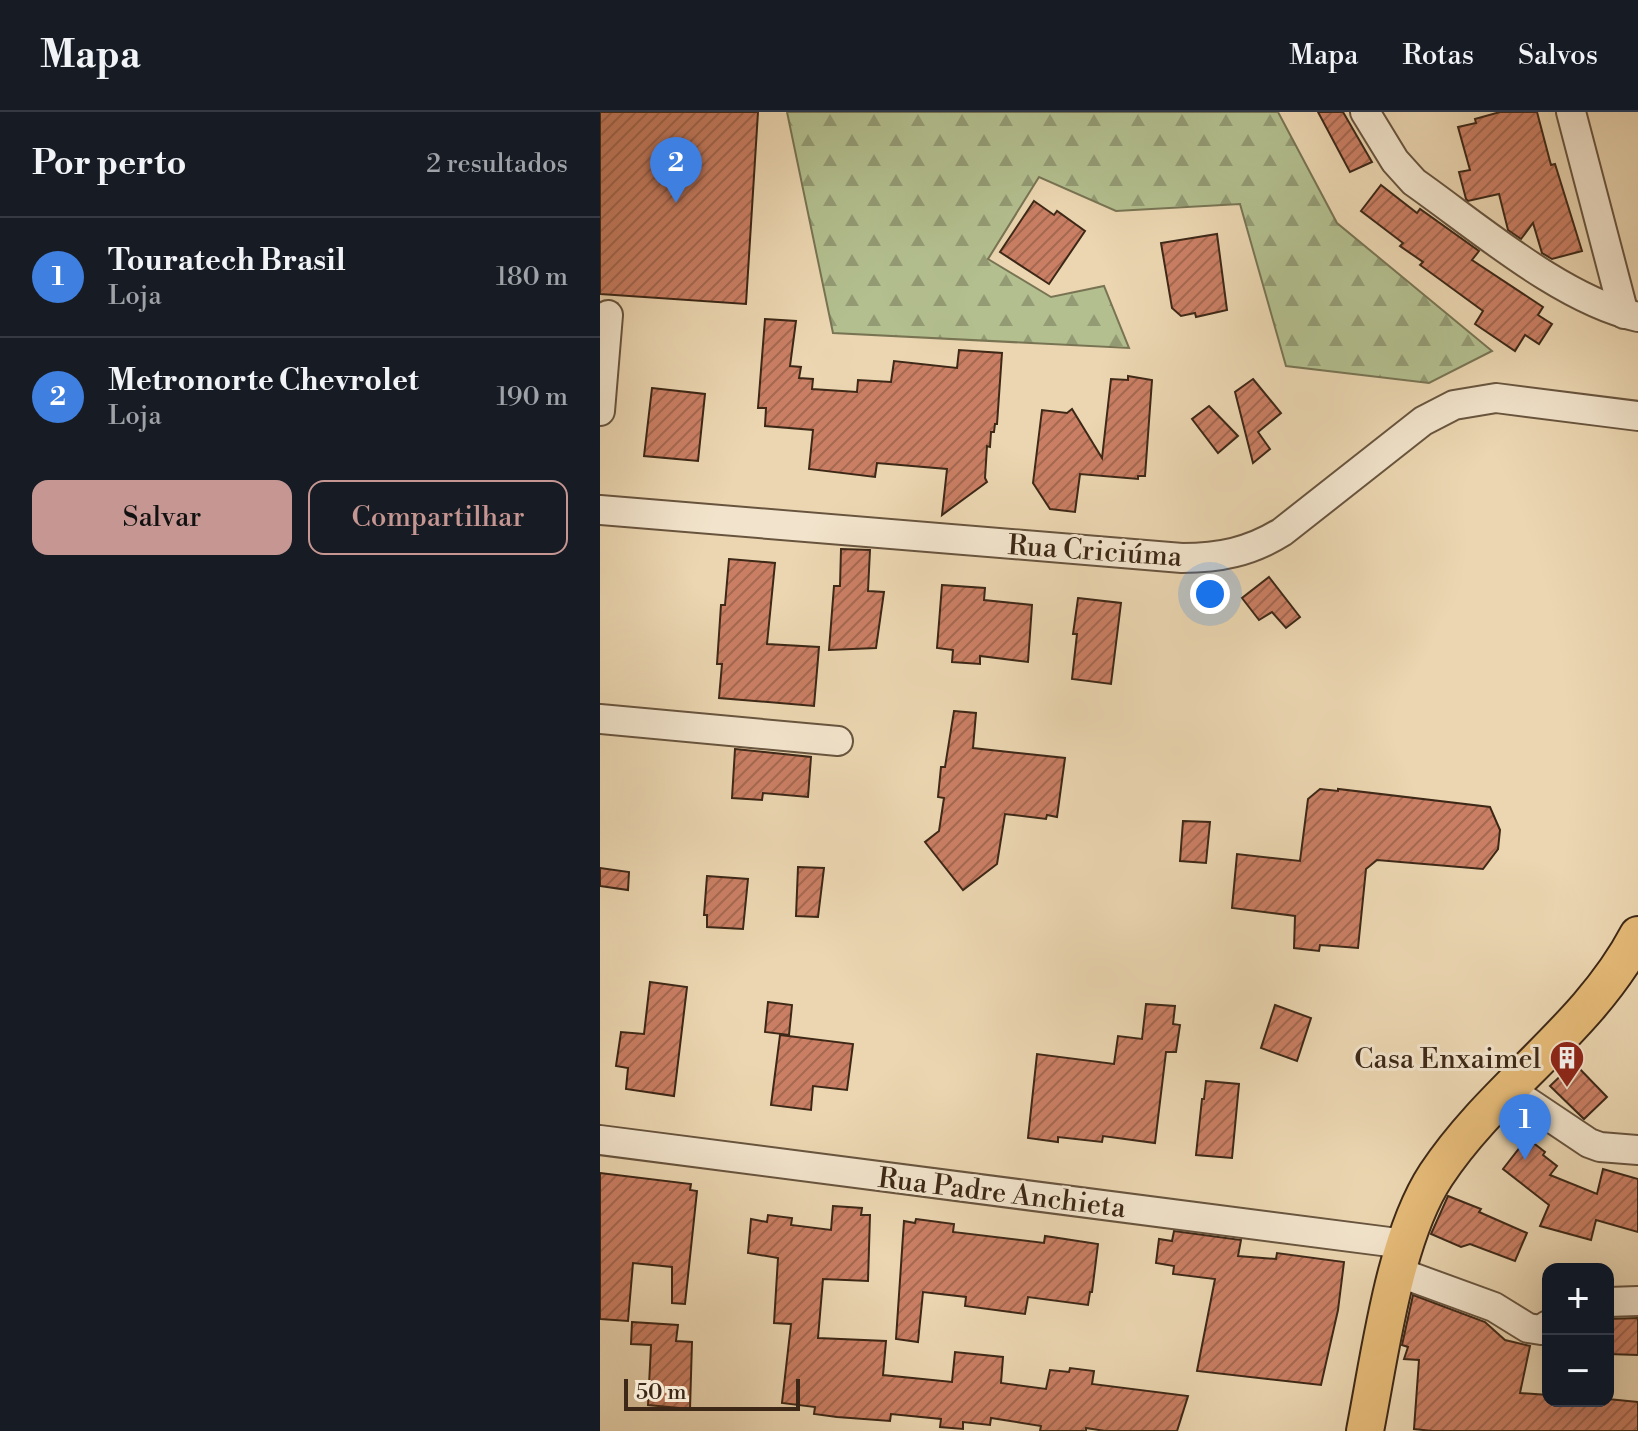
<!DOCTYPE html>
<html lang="pt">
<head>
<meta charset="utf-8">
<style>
	body { margin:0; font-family:"Libre Bodoni",serif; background:#20242c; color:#f1f3f6 }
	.controls { position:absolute; right:24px; bottom:24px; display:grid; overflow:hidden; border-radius:16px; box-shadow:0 8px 32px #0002 }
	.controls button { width:72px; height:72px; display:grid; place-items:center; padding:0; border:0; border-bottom:2px solid #363941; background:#171b24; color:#f1f3f6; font:40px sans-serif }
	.scale { position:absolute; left:24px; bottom:20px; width:176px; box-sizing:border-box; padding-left:8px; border:4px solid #3d2817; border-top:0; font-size:22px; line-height:28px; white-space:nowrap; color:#3d2817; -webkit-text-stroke:6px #f2e4cc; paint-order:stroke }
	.you { position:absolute; left:610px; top:482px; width:28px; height:28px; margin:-20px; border:6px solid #fff; border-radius:50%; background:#1a73e8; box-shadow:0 0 0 12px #1a73e833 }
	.badge { display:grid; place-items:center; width:52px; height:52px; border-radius:50%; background:#c59692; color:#fff; font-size:26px; font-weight:700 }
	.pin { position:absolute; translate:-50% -66px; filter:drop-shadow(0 2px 4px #0008) }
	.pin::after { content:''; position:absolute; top:42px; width:28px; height:24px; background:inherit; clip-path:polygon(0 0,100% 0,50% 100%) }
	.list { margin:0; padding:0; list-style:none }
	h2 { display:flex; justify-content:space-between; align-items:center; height:104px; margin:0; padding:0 32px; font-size:34px }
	h2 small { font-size:26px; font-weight:400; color:#9ea1a6 }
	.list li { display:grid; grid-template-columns:52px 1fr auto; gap:24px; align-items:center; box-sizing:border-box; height:120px; padding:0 32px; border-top:2px solid #363941 }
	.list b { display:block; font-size:30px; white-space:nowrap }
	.list p { margin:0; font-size:26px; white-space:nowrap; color:#9ea1a6 }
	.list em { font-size:26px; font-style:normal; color:#9ea1a6 }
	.actions { display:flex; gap:16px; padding:24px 32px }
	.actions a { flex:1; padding:18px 0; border:2px solid #c59692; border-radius:16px; text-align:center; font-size:28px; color:#c59692 }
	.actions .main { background:#c59692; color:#111 }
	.map { position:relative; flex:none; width:1038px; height:1319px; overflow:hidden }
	header { display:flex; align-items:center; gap:48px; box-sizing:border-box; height:112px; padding:0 40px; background:#171b24; border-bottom:2px solid #363941 }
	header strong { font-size:38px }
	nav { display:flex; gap:44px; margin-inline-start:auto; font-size:28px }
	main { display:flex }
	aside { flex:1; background:#171b24 }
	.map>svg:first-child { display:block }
	.forest { fill:url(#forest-firs); stroke:#787453; stroke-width:2 }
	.building { fill:url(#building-hatch); stroke:#3d2817; stroke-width:2 }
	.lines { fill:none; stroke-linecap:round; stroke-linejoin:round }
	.minor-casing { stroke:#68543e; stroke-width:32 }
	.major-casing { stroke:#3d2817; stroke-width:40 }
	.minor { stroke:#f2e4cc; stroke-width:28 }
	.major { stroke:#e6bb78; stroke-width:36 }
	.labels { text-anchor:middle; stroke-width:6; stroke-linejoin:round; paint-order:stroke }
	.street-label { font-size:28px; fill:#3d2817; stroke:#f2e4cc }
	.poi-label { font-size:28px; fill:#3d2817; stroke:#f2e4cc; text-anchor:end }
</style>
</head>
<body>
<header>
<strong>Mapa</strong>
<nav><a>Mapa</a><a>Rotas</a><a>Salvos</a></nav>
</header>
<main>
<aside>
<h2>Por perto<small>2 resultados</small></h2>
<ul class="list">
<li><span class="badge" style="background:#3f7fe0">1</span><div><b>Touratech Brasil</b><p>Loja</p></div><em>180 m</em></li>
<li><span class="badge" style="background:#3f7fe0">2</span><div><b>Metronorte Chevrolet</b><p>Loja</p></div><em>190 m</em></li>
</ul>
<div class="actions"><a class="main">Salvar</a><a>Compartilhar</a></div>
</aside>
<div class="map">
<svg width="1038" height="1319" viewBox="0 0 1038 1319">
	<defs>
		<pattern id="forest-firs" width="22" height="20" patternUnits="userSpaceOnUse" patternTransform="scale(2)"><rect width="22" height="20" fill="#b3bf8f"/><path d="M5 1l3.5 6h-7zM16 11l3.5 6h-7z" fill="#939b74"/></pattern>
		<pattern id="building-hatch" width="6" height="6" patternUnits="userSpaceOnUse" patternTransform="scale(2)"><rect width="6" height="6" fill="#ca7f64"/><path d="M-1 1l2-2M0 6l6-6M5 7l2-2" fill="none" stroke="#a56851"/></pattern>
	</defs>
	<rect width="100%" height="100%" fill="#ebd6b1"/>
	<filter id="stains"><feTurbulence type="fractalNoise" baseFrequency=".0025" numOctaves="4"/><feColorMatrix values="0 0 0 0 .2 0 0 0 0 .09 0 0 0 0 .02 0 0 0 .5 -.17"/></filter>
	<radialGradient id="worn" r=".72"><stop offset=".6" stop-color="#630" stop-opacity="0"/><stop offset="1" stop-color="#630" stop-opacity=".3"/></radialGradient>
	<polygon class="forest" points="187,0 678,0 737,111 892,239 829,271 686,254 640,92 516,99 439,65 388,147 451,185 504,174 529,236 233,221"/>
	<g class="building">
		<polygon points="0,0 158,0 146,192 0,182"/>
		<polygon points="718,0 743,0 772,50 750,60"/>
		<polygon points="900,0 937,0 951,53 955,52 982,139 952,147 942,141 933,111 921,127 908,118 899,82 868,89 866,87 859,60 870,58 858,15 876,11 875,7"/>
		<polygon points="781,73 817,101 820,97 879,139 872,148 943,195 938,203 952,212 939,232 925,223 915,239 875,212 883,199 820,153 823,150 800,134 803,131 761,99"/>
		<polygon points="434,89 454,103 457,99 485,119 449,172 400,140"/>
		<polygon points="617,122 627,198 596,205 595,201 581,204 572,196 561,131"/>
		<polygon points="165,207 196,209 190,254 201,255 199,266 213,267 212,277 257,280 258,268 291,270 294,249 357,256 359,238 402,241 397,312 395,312 394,320 391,320 390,335 387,334 385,366 387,370 342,403 347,357 277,351 275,365 209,357 213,318 165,314 166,296 158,296"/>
		<polygon points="528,264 552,268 545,364 538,364 538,367 480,362 475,400 450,397 433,371 442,298 467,301 472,297 502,346 511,267 528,268"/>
		<polygon points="653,267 681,301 658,320 670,337 653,351 635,280"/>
		<polygon points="52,276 105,282 98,349 44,344"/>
		<polygon points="609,294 638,324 618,341 592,307"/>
		<polygon points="241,437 270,438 268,479 284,480 276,536 229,538 234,474 240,474"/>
		<polygon points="129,447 175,451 167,532 219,535 214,594 119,586 122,552 117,552 121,493 125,493"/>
		<polygon points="669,465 700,505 686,516 672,500 659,508 642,486"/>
		<polygon points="342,473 385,476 384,488 432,493 428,550 380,544 380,552 352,550 353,538 337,536"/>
		<polygon points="478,486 521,491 511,572 472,567 477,522 473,522"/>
		<polygon points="354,599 376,601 373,636 465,646 457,705 447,703 446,707 405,702 397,752 363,778 325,730 339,719 344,686 338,685 341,655 345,655"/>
		<polygon points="135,637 211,645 208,685 163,681 162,688 132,686"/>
		<polygon points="720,677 738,679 738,677 890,695 900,718 898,737 883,757 777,748 766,757 758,836 720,833 719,839 694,836 695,804 632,796 637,742 700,749 708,687"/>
		<polygon points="583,709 610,710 606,751 580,749"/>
		<polygon points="198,755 224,756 218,805 196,804"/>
		<polygon points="0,756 29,760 28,778 0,774"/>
		<polygon points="107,764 148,767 143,817 107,815 107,803 104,803"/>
		<polygon points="50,870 87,875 74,984 26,977 28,956 16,954 21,920 44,922"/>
		<polygon points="168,890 192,893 189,923 165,920"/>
		<polygon points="546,892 575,894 573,912 580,913 576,940 566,940 555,1031 503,1024 502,1030 458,1025 458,1030 428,1026 437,942 514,952 518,924 542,927"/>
		<polygon points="675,893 711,906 697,949 661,936"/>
		<polygon points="180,923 253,932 247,978 213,974 211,998 171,993"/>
		<polygon points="974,951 1007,985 984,1007 950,974"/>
		<polygon points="606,969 639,972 632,1046 596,1043 602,987 604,987"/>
		<polygon points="927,1026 945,1040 943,1043 957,1054 950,1063 997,1082 1003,1057 1038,1067 1038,1120 996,1108 991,1128 940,1114 949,1093 903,1057"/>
		<polygon points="0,1061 91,1072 90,1078 97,1079 85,1192 72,1191 72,1155 33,1151 28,1209 0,1207"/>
		<polygon points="848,1084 881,1097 879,1100 927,1121 915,1149 870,1132 861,1135 831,1122"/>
		<polygon points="233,1094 262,1096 261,1103 270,1103 268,1169 223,1167 218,1226 286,1229 283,1263 352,1270 355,1240 403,1245 401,1271 446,1277 450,1258 469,1260 470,1256 494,1259 492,1272 588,1284 577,1319 505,1319 486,1316 486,1319 440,1319 441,1314 391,1306 390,1313 363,1310 363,1317 340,1315 341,1307 291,1302 290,1309 237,1305 214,1302 215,1295 182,1291 191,1212 174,1211 178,1146 148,1141 151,1107 167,1110 168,1103 192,1106 191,1113 231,1118"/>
		<polygon points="316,1107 354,1112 353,1120 444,1131 445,1124 498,1132 492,1180 490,1180 488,1193 428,1185 425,1202 365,1194 366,1185 323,1180 318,1230 296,1227 304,1109 315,1111"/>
		<polygon points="574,1119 641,1128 638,1144 676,1147 677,1141 744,1150 738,1198 721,1273 597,1259 615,1167 573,1162 574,1154 556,1151 559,1127 572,1129"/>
		<polygon points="813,1183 885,1210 905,1228 930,1234 920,1281 948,1283 948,1289 1008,1287 1038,1290 1038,1319 832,1319 814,1317 819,1248 804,1247 808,1235 802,1233"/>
		<polygon points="1038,1206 1038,1243 1008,1242 1008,1207"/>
		<polygon points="32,1210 78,1213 76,1229 92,1230 90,1297 48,1293 51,1233 31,1232"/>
	</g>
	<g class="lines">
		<defs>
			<g id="minor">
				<path d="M765,0L795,49L814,70C878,115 962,188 1038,205"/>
				<polyline points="971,0 1024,202"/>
				<polyline points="0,299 8,203"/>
				<path d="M0,398L582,446C619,446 650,440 682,420L823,309L854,293L896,286L1038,304"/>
				<polyline points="0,607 238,629"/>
				<polyline points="907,976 989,1031 1000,1035 1038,1038"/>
				<polyline points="0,1028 805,1132"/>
				<polyline points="798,1160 894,1195 928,1216 941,1218 948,1213"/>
				<polyline points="1008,1190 1038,1189"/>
			</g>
			<path id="major" d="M765,1319C780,1243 794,1127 836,1063C894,975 988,918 1038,823"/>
		</defs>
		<use href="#minor" class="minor-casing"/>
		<use href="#major" class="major-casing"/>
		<use href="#minor" class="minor"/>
		<use href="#major" class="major"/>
	</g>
	<defs>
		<symbol id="building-pin" viewBox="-11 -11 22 30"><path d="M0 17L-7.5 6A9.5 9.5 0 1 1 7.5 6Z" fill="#8f2418" stroke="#f2e4cc"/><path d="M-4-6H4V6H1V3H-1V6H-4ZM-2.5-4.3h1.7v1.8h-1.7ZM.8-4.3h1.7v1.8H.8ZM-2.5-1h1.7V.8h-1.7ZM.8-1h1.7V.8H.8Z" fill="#fff"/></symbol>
	</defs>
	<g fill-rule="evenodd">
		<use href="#building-pin" x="947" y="926" width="40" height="54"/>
	</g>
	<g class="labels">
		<g class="street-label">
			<text transform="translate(495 438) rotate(4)" y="10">Rua Criciúma</text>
			<text transform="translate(402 1080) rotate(7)" y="10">Rua Padre Anchieta</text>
		</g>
		<g class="poi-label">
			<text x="941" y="956">Casa Enxaimel</text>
		</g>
	</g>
	<rect width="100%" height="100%" filter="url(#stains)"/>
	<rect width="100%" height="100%" fill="url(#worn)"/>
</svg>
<div class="controls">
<button>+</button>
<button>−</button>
</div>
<div class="scale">50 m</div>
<div class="you"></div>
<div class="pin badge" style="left:925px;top:1048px;background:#3f7fe0">1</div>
<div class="pin badge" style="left:76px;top:91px;background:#3f7fe0">2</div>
</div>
</main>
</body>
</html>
